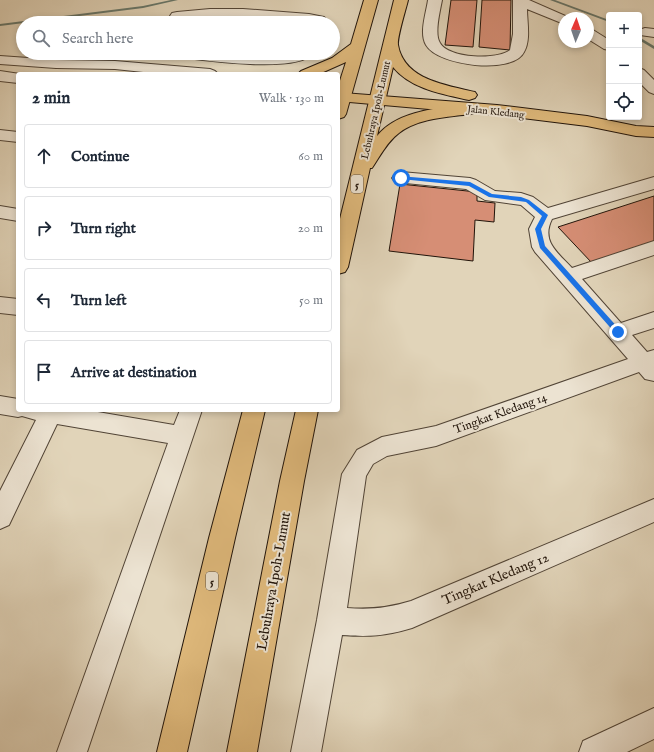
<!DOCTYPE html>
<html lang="en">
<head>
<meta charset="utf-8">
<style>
	body { margin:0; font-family:"IM FELL English",serif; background:#f6f6f7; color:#1f2937 }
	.controls { position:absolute; right:12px; top:12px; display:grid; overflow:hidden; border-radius:4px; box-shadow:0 2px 6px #0003 }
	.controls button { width:36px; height:36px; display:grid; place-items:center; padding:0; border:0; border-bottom:1px solid #e0e1e3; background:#fff; color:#1f2937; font:20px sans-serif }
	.compass { position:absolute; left:558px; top:12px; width:36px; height:36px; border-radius:50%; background:#fff; box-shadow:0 2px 6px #0003; rotate:2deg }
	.stop { position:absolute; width:12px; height:12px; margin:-9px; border:3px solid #1a73e8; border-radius:50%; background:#fff }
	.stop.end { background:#1a73e8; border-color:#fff; box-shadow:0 1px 4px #0008 }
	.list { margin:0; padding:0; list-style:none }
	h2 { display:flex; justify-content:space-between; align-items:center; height:52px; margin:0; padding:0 16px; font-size:17px }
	h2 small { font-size:13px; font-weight:400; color:#747a83 }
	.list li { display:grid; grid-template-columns:26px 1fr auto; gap:12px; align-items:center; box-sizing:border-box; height:64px; margin:0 8px 8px; padding:0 8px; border:1px solid #e0e1e3; border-radius:4px }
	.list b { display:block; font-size:15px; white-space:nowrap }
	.list em { font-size:13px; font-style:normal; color:#747a83 }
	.icon { flex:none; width:22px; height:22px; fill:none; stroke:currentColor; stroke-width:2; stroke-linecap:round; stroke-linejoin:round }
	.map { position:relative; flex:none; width:654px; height:752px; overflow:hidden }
	.search { position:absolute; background:#fff; box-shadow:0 2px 6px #0003; left:16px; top:16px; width:324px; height:44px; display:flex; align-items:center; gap:10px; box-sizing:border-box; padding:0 14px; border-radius:22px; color:#747a83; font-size:15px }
	.panel { position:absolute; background:#fff; box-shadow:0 2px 6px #0003; left:16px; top:72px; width:324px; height:340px; border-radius:4px }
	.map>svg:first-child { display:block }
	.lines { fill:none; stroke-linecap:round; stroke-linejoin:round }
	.stream { fill:#67776b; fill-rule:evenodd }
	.building { fill:#d68e75; stroke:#21140a }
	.minor-casing { stroke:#514436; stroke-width:2 }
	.major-casing { stroke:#21140a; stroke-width:2 }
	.highway-casing { stroke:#21140a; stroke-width:2 }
	.minor { fill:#ece3d2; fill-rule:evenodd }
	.major { fill:#e0ba7c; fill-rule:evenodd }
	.highway { fill:#e0ba7c; fill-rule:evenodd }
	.route { fill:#1a73e8 }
	.labels { text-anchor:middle; stroke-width:4; stroke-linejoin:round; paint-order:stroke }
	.far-street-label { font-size:10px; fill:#21140a; stroke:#ece3d2 }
	.shield { fill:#ece3d2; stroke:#5e5246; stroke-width:1 }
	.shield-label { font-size:11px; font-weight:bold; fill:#21140a }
	.street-label { font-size:12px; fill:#21140a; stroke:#ece3d2 }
	.near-street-label { font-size:14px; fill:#21140a; stroke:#ece3d2 }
</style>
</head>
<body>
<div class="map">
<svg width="654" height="752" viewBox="0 0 654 752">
	<rect width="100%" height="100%" fill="#e1d4b9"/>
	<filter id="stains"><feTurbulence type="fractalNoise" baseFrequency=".005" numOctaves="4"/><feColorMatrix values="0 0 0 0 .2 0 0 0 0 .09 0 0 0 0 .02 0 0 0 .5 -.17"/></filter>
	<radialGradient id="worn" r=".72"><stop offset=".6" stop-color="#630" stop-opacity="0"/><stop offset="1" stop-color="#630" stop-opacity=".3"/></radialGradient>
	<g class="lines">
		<g class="stream">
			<polygon points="171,0 178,0 143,8 0,26 0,24 143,6"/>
			<polygon points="550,0 555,0 609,20 609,22"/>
			<polygon points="639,37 654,46 654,49 639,40"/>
		</g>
	</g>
	<g class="building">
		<polygon points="451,0 477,0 473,47 445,45"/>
		<polygon points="482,0 511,0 510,50 479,47"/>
		<polygon points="400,184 477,192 477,201 495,203 494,222 475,220 473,261 389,251"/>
		<polygon points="654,196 654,241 592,263 558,227"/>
	</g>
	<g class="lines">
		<defs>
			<g id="minor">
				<path d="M428,0H442C440,11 434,34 440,43C449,59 498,60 510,50L513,34V0H529L570,18H564V24L527,9C527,22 531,40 524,52C513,75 438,66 426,45C419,33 426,14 428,0Z"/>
				<polygon points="210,9 243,9 309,14 324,17 330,23 226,17 177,20 172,19 170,16 172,13 177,12"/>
				<polygon points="645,28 654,29 654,37 640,35 639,30"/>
				<polygon points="588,29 593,30 609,40 609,50 604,49 588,39"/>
				<path d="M170,53H219L261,55L313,53C299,74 201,60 177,57L172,56Z"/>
				<polygon points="0,56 56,60 115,61 210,69 215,71 218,74 162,74 115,69 56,68 0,64"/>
				<polygon points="639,68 644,70 654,80 654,94 649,92 639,82"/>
				<polygon points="0,71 20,74 18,74 18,83 0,81"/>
				<polygon points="0,130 18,132 18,142 0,140"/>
				<path d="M401,172L470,178L476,180L495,191L521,193L533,197L548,208L654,177V189L552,219C541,241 557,252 572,268L654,241V255L582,279L621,323L654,312V328L632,335L647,352L654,350V381L645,379L639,372L436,446L387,456L373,464L366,476L347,608C370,610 388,608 411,601L654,499V522L412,628C385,636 370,637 342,635L321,752H291L317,620L342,474L357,450L382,437L436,426L628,359L535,252L532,247L529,229L535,217L521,205L485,200L466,189L395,182L392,178L395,174Z"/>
				<polygon points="0,206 18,209 18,221 0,218"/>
				<polygon points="0,297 18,299 18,315 0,313"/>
				<polygon points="0,396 18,399 18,410 86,410 174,425 180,410 202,410 87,752 57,752 168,443 57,424 9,525 0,529 0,491 36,420 22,416 18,417 0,414"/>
				<polygon points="654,708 654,739 627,752 579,752 583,741"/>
			</g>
			<polygon id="major" points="343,93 497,105 587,116 636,126 654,127 654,137 636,136 587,126 497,115 338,101 338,95"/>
			<g id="highway">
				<polygon points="364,0 378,0 346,114 344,117 338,119 338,87 346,62 319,74 298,74 301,71 332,58 351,44"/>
				<path d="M394,0H408C406,9 397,37 398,45C404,80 446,85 475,92L477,95L475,98L469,100C442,94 411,89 393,67L377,136C398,110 440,108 471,104L477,106L479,109L477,112L471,114C448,117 418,118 399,133C387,142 380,156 372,168H370L348,267L345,272L338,274V227Z"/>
				<polygon points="243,410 265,410 235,538 187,752 157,752 209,538"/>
				<polygon points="296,410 318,410 304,481 257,752 227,752 280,481"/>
			</g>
		</defs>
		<use href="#minor" class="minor-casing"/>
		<use href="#major" class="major-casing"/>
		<use href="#highway" class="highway-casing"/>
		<use href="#minor" class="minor"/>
		<use href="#major" class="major"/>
		<use href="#highway" class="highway"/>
	</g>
	<polygon class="route" points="399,176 470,182 492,194 521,197 529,200 548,215 541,229 545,246 620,330 620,334 616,334 540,248 535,229 542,216 526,202 489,197 469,186 401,179 399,179"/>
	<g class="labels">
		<g class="far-street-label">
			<text transform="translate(375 110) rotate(-77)" y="4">Lebuhraya Ipoh-Lumut</text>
			<text transform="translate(496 111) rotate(6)" y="4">Jalan Kledang</text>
		</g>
		<g class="shield">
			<rect x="351" y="175" width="12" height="18" rx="3"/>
			<rect x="206" y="572" width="12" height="18" rx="3"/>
		</g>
		<g class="shield-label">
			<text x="357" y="188">5</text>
			<text x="212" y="585">5</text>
		</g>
		<g class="street-label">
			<text transform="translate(500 413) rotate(-20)" y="4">Tingkat Kledang 14</text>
		</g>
		<g class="near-street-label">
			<text transform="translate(495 578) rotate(-23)" y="5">Tingkat Kledang 12</text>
			<text transform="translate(273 581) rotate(-80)" y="5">Lebuhraya Ipoh-Lumut</text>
		</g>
	</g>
	<rect width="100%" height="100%" filter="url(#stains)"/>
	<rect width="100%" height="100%" fill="url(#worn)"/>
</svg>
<div class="controls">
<button>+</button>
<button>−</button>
<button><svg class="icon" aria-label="locate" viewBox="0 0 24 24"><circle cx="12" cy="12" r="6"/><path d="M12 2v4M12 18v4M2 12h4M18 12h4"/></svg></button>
</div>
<svg class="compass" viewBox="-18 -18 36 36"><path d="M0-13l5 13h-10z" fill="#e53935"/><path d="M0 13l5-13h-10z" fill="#747a83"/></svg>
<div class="stop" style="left:401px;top:178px"></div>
<div class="stop end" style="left:618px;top:332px"></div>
<div class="search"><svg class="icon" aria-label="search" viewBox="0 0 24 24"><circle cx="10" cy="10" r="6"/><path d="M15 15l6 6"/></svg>Search here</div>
<section class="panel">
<h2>2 min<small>Walk · 130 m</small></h2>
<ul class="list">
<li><svg class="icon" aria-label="ahead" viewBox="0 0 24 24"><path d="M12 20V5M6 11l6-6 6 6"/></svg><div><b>Continue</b></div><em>60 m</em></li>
<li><svg class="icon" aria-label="right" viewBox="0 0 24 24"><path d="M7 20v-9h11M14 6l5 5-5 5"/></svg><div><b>Turn right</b></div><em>20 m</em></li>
<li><svg class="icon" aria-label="left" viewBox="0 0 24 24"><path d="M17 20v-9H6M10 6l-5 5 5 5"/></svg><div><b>Turn left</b></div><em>50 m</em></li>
<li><svg class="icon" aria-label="arrive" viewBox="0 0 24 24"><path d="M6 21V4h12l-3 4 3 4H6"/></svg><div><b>Arrive at destination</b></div></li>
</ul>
</section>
</div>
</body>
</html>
